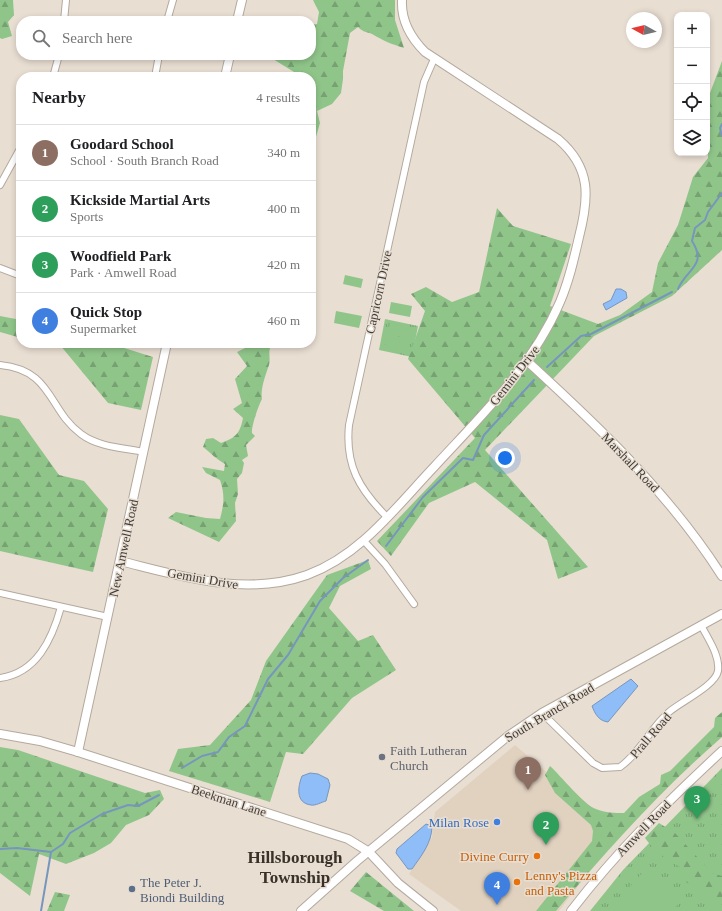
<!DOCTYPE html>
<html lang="en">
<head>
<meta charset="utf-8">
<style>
	body { margin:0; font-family:Georgia,serif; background:#f2f2f2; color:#202124 }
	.controls { position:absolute; right:12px; top:12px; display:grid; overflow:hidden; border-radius:8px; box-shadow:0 2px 6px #0003 }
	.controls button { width:36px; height:36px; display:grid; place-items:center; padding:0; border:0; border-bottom:1px solid #e0e0e0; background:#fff; color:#202124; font:20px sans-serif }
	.compass { position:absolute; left:626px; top:12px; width:36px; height:36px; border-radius:50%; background:#fff; box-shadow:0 2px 6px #0003; rotate:278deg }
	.you { position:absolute; left:505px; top:458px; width:14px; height:14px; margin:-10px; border:3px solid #fff; border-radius:50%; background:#1a73e8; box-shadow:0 0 0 6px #1a73e833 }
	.badge { display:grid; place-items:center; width:26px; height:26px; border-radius:50%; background:#0a6797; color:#fff; font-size:13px; font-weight:700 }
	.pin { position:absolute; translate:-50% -33px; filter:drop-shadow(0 1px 2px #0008) }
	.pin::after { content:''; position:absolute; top:21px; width:14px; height:12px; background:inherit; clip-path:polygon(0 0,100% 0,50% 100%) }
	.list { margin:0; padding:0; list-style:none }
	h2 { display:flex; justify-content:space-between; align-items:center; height:52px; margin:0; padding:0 16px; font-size:17px }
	h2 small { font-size:13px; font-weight:400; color:#757577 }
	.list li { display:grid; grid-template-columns:26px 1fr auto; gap:12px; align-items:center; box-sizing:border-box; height:56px; padding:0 16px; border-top:1px solid #e0e0e0 }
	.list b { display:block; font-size:15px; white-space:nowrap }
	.list p { margin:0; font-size:13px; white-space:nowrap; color:#757577 }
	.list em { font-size:13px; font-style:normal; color:#757577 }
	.icon { flex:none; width:22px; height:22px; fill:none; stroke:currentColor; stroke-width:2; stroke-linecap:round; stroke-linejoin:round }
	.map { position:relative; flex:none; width:722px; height:911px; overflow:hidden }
	.search { position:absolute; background:#fff; box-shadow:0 2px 6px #0003; left:16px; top:16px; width:300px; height:44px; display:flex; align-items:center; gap:10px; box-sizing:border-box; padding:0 14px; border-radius:16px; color:#757577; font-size:15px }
	.panel { position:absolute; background:#fff; box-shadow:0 2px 6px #0003; left:16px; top:72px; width:300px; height:276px; border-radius:16px }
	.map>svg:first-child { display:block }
	.built { fill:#e1d2c0 }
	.grass { fill:url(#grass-tufts) }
	.forest { fill:url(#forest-firs) }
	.pitch { fill:#90c58a }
	.water { fill:#8fbdf8; stroke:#7796be }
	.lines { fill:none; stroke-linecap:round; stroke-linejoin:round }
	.stream { stroke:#7796be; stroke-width:2 }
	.street-casing { stroke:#b3a99e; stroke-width:8 }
	.secondary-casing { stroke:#b3a99e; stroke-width:10 }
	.street { stroke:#fff; stroke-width:6 }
	.secondary { stroke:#fff; stroke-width:8 }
	.worship-dot { fill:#6b7280; stroke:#e9ded2; stroke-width:1.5 }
	.shop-dot { fill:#3f7fe0; stroke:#e9ded2; stroke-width:1.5 }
	.food-dot { fill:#e8710a; stroke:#e9ded2; stroke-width:1.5 }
	.service-dot { fill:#5c6f8a; stroke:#e9ded2; stroke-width:1.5 }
	.labels { text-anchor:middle; stroke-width:3; stroke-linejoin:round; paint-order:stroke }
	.street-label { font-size:13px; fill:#403c37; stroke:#e9ded2 }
	.worship-label { font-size:13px; fill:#5b616d; stroke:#e9ded2; text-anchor:start }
	.shop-label { font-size:13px; fill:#366cbe; stroke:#e9ded2; text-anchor:end }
	.food-label { font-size:13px; fill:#c56008; stroke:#e9ded2; text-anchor:end }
	.service-label { font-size:13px; fill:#4e5e75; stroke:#e9ded2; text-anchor:start }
	.district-label { font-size:17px; font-weight:bold; fill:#3a3228; stroke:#e9ded2 }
</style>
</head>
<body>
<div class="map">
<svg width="722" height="911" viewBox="0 0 722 911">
	<defs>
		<pattern id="grass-tufts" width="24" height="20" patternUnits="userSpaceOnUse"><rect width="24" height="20" fill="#90c58a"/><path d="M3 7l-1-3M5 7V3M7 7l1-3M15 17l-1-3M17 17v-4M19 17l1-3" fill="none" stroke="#77a172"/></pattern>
		<pattern id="forest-firs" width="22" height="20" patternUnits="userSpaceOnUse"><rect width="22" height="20" fill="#90c58a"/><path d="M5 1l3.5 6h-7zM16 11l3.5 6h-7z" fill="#77a172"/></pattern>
	</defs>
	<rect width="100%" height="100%" fill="#e9ded2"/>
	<polygon class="built" points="515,745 618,834 559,911 461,911 409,874 432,837 435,812"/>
	<g class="grass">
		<polygon points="385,319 418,326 412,357 379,350"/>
		<polygon points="722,768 722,911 590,911 623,870"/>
	</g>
	<g class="forest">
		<polygon points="0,0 13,0 14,15 8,22 12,36 2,39 0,38"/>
		<path d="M313,0H395V20L404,48C391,44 384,41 372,34C367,32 363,32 358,27L350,33L343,71V79L341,93L332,104L317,111L320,123L315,140L311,142V77H302L273,59L272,55H311V25L317,24L319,12Z"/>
		<polygon points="722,61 722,250 672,296 594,336 485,450 588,567 558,579 547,540 475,482 429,503 391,556 377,541 475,438 408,359 425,311 411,294 426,287 452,302 479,292 497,208 513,226 571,244 550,306 598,324 620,315 652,292 658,263 678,225 693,177 708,158 707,101"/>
		<polygon points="0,316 21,320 21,338 0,332"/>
		<polygon points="43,343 108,343 153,357 141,410 108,403 60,345 50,347"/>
		<path d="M255,343H272C267,352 271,357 269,365C266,374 260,389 262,399C259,404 251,427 252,433L255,436L246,445L248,456L242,460L244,463L242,473L237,479L238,494L235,503L236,521L219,542L168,518L176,512L206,518L220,519C224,504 225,495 220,480L206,473L202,467L224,471L225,464C216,459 211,453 203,447L206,439L213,438L221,443C236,438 240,433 243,418L233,409L242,403L235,379L247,366L237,352Z"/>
		<polygon points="0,415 19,419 59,475 84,481 108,509 93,572 0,551"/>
		<polygon points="368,560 371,569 340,586 329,608 358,641 373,635 396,670 352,698 303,754 286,752 270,802 169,771 178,749 210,745 251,700 266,661 327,575"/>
		<path d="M722,712V737C661,790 608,849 556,911H536L592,841L593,831L591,825L555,793L545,775L550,766C561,776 584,805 596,809C605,813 615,813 624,813L639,797L660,784L661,775L670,771L714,727L715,718Z"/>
		<polygon points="0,747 18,750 145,793 160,790 164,799 149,815 126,825 111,843 94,853 66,864 39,854 30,896 0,873"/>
		<polygon points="659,823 675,833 712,873 722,876 722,904 686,882 680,867 655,851 645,838"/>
		<polygon points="366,872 414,911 384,911 350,891"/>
		<polygon points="55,892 70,895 64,911 47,911"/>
	</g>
	<g class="pitch">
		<polygon points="345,275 363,279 361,288 343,284"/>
		<polygon points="391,302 412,306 410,317 389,313"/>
		<polygon points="336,311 362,316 359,328 334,323"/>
		<polygon points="390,323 413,328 410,339 388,334"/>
		<polygon points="388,337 410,342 408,352 385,348"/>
		<polygon points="645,870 680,902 672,911 608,911"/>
	</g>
	<g class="water">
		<polygon points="616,289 621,289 626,292 627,298 606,310 603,304 611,300"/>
		<path d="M631,679L638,686L608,722C599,721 595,714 592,706Z"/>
		<path d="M310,773L318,774L328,779L330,785L326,801C322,802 315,806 311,805C295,803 298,786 302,776Z"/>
		<path d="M426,824L432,826C432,843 421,856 412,869H408L396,853L397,849Z"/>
	</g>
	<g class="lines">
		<g class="stream">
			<polyline points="722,124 720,128 722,136"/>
			<path d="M678,289C686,269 708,266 692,241L695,228L705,220L708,212L722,193"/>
			<polyline points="547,367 581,336 591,334 672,292"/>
			<polyline points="386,546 423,497 463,458 473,460 484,435 534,380"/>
			<polyline points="182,768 202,756 218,752 229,737 245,726 268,679 288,655 320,601 343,578 368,560"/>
			<polyline points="0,849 17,848 51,852"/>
			<polyline points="41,911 51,852 63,844 70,833 102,814 128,805 138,806 159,795"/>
		</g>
		<defs>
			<g id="street">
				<polyline points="64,21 66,0"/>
				<polyline points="167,21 173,0"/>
				<polyline points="53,77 59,55"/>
				<polyline points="155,77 159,55"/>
				<polyline points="0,185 21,147"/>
				<polyline points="0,268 21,276"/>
				<path d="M0,365C53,370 48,410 81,434C98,447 124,448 144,452"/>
				<path d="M387,517C359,489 345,465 349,425L424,82L434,59"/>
				<polyline points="364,541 385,564 414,604"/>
				<polyline points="0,593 108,617"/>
				<path d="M0,678C37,673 52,639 61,607"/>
				<path d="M542,713L593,763L602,768L620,767C640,753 651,727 669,712C682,701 715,686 718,671C720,655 708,639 701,625"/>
			</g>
			<g id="secondary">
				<polyline points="237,21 242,0"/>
				<polyline points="225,77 230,55"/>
				<path d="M527,361C599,427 669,493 722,576"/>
				<path d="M120,561C181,576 245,597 307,575C360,556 396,507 434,467C481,416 532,367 560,302C569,281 574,259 579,237C589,198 592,168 558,139L425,52C411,38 401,20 402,0"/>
				<polyline points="0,734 40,741 78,752 348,839 369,852 398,883 433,911"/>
				<polyline points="78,752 167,343"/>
				<polyline points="301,911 357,861 508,736 542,713 722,614"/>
				<path d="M571,911C618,850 666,803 722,751"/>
			</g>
		</defs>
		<use href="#street" class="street-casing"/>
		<use href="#secondary" class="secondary-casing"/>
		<use href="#street" class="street"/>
		<use href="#secondary" class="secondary"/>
	</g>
	<circle class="worship-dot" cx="382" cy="757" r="4"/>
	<circle class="shop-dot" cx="497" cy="822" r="4"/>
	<g class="food-dot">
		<circle cx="537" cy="856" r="4"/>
		<circle cx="517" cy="882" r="4"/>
	</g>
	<circle class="service-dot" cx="132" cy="889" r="4"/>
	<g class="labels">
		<g class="street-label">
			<text transform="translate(378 292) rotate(-78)" y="5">Capricorn Drive</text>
			<text transform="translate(514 375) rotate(-52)" y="5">Gemini Drive</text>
			<text transform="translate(631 462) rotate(46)" y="5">Marshall Road</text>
			<text transform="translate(123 548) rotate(-78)" y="5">New Amwell Road</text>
			<text transform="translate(203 578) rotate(10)" y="5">Gemini Drive</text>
			<text transform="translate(549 712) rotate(-31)" y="5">South Branch Road</text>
			<text transform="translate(650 735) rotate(-49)" y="5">Prall Road</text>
			<text transform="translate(229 800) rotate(18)" y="5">Beekman Lane</text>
			<text transform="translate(643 828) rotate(-46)" y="5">Amwell Road</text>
		</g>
		<g class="worship-label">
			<text x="390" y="755">Faith Lutheran<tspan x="390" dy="15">Church</tspan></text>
		</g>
		<g class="shop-label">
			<text x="489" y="827">Milan Rose</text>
		</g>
		<g class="food-label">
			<text x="529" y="861">Divine Curry</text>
			<text x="525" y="880" text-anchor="start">Lenny's Pizza<tspan x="525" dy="15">and Pasta</tspan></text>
		</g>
		<g class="service-label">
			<text x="140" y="887">The Peter J.<tspan x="140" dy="15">Biondi Building</tspan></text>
		</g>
		<g class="district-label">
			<text x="295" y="863">Hillsborough<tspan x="295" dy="20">Township</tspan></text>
		</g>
	</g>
</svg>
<div class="controls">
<button>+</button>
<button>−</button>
<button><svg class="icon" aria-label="locate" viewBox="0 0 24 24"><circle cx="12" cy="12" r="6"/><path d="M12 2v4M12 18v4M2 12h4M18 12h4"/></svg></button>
<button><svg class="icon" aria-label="layers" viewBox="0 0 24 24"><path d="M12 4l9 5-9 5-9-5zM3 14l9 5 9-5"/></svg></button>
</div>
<svg class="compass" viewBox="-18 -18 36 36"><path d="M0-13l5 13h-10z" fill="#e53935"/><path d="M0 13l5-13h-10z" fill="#757577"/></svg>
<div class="you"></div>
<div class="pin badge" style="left:528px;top:790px;background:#8d6e63">1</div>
<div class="pin badge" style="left:546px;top:845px;background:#2e9e5b">2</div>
<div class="pin badge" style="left:697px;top:819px;background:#2e9e5b">3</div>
<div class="pin badge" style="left:497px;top:905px;background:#3f7fe0">4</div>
<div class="search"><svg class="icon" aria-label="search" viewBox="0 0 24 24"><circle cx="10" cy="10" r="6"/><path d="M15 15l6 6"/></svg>Search here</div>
<section class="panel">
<h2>Nearby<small>4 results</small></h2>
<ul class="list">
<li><span class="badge" style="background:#8d6e63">1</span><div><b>Goodard School</b><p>School · South Branch Road</p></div><em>340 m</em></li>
<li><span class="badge" style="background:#2e9e5b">2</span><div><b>Kickside Martial Arts</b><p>Sports</p></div><em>400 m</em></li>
<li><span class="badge" style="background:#2e9e5b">3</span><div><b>Woodfield Park</b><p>Park · Amwell Road</p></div><em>420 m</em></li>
<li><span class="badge" style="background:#3f7fe0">4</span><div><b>Quick Stop</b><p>Supermarket</p></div><em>460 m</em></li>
</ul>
</section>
</div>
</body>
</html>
